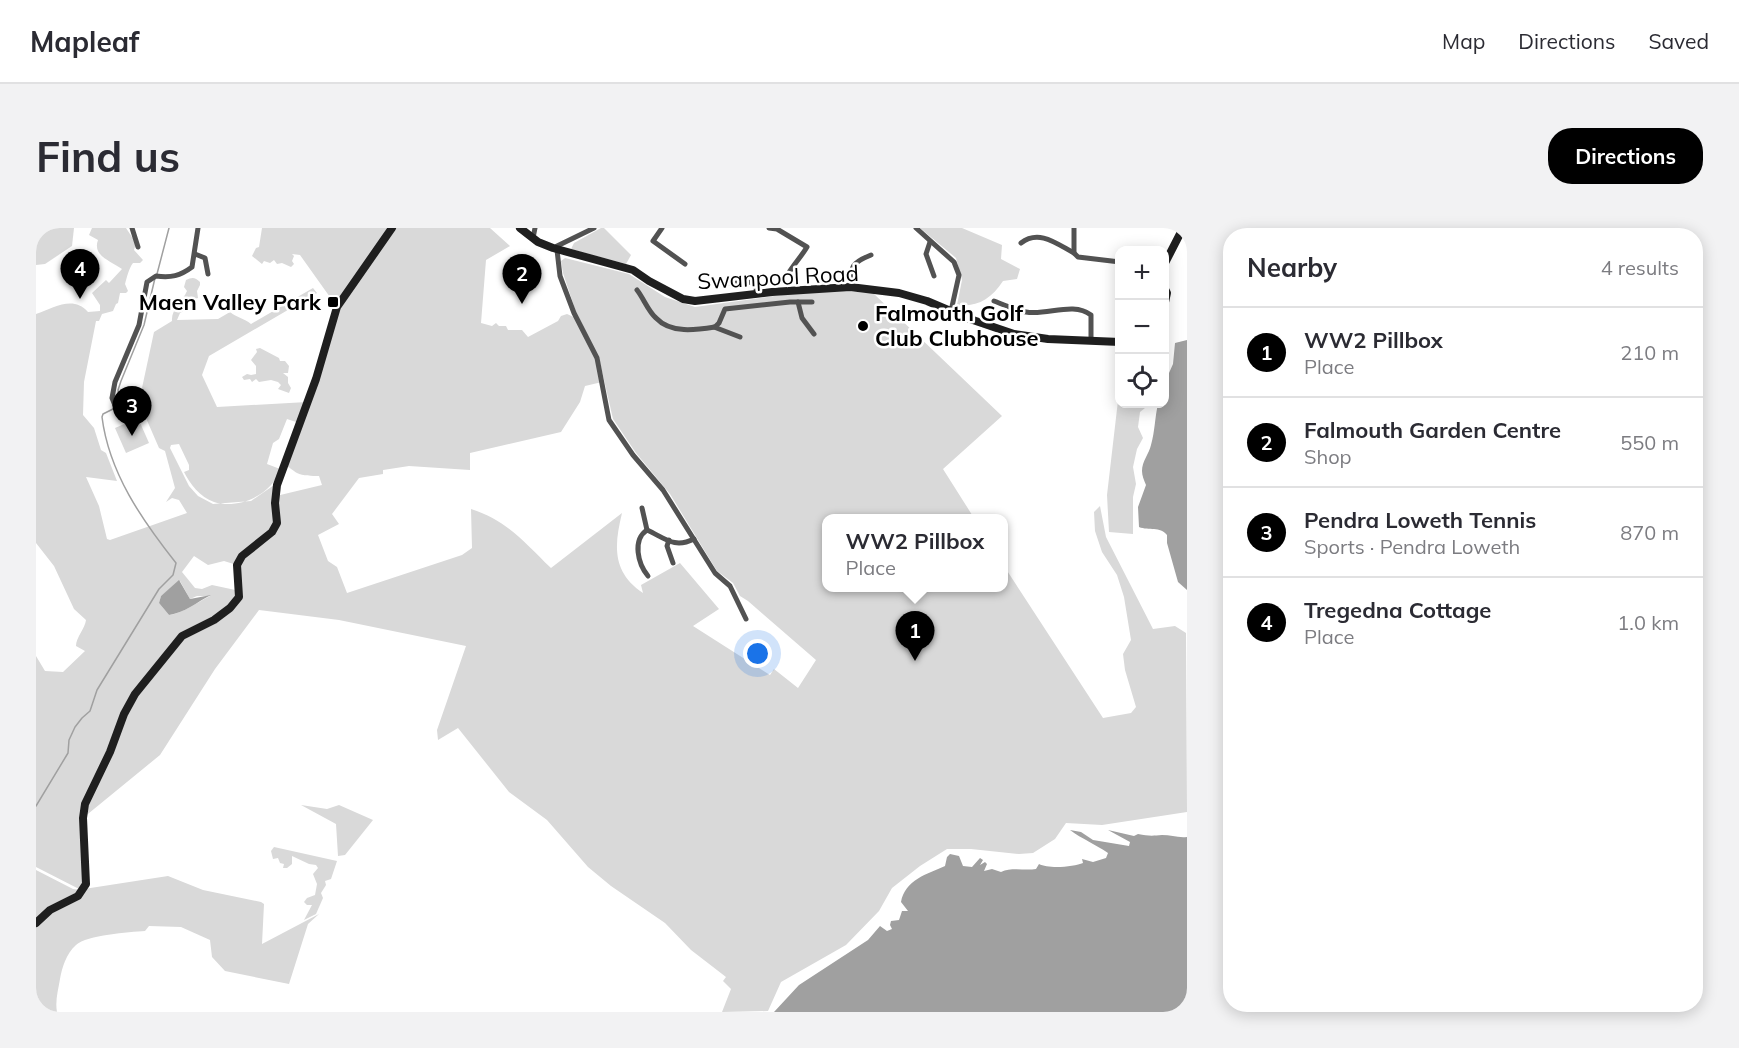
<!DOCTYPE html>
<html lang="en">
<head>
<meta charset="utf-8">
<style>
	body { margin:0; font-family:Mulish,sans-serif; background:#f2f2f3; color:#2b2b33 }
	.controls { position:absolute; right:18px; top:18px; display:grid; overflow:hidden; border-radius:12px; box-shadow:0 3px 15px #0003 }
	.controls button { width:54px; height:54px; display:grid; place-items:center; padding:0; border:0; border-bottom:2px solid #e1e1e2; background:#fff; color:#2b2b33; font:30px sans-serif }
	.you { position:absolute; left:722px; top:426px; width:21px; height:21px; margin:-15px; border:4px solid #fff; border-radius:50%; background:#1a73e8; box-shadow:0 0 0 9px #1a73e833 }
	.badge { display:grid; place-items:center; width:39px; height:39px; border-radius:50%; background:#000; color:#fff; font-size:20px; font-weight:700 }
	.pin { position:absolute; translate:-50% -50px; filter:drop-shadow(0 2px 3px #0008) }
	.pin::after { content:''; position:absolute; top:32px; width:21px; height:18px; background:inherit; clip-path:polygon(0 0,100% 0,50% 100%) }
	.popup { position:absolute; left:786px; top:286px; width:186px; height:78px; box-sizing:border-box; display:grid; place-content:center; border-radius:12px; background:#fff; filter:drop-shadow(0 2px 4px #0005); font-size:20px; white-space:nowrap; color:#7c7c81 }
	.popup b { font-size:22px; color:#2b2b33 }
	.popup::after { content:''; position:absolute; left:50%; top:100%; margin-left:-12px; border:12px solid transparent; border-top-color:#fff }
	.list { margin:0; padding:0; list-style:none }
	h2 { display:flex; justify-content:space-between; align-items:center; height:78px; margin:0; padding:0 24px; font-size:26px }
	h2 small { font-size:20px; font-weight:400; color:#7c7c81 }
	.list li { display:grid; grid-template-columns:39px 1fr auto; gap:18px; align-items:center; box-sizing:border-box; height:90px; padding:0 24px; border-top:2px solid #e1e1e2 }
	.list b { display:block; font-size:22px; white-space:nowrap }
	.list p { margin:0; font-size:20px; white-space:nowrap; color:#7c7c81 }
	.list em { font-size:20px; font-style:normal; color:#7c7c81 }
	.icon { flex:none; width:33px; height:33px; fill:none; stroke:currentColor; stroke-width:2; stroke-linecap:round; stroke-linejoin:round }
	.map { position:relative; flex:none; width:1151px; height:784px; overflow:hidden; border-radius:24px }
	header { display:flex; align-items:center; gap:36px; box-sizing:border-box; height:84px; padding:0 30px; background:#fff; border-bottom:2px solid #e1e1e2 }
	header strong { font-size:28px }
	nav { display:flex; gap:33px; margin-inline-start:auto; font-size:21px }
	.intro { display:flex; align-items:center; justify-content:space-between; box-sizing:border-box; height:144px; padding:0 36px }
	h1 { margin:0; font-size:42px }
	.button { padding:15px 27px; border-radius:24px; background:#000; color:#fff; font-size:21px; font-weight:700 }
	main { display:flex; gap:36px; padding:0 36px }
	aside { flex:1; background:#fff; border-radius:24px; box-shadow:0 3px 15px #0003 }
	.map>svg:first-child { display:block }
	.green { fill:#d9d9d9; fill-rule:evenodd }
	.water { fill:#a0a0a0 }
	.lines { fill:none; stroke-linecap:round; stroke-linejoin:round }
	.stream { stroke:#a0a0a0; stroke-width:1.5 }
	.street { stroke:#525252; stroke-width:5 }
	.secondary { stroke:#1f1f1f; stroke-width:8 }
	.poi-dot { fill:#000; stroke:#fff; stroke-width:2 }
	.labels { text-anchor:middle; stroke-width:5; stroke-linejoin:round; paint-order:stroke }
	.street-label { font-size:22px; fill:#000; stroke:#fff }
	.poi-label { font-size:22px; font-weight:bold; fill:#000; stroke:#fff; text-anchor:end }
</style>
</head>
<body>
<header>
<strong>Mapleaf</strong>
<nav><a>Map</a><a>Directions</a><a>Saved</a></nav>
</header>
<div class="intro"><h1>Find us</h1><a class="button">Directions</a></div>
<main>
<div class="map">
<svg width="1151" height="784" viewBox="0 0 1151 784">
	<rect width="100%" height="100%" fill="#fff"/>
	<g class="green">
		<polygon points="0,0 38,0 36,18 9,36 0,37"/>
		<path d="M56,0H90L100,15L98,22L107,32L104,35H97C93,40 91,49 89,56L92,63L90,65H84L82,75L80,76L77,83L66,86L63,93H60L48,154L47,187L58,200L65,222L70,225L81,253L50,249L63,278L71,311L74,312L151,285L143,272L136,270L130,274L139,260L129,223L123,220L103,174L118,104L136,93C135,81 147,73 151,63L148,59L150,52C156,49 159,49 164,54V57L161,63L162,70L154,72L153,80L144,85L141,92L182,91L194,84C201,90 208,90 215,96L277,60L281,65L173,128L166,147L181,179L271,174L263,195L251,191L243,211L237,215L231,236L244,241C237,266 203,282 178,274C164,269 154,256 148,244L153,242V237L143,216L135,217L134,220L153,258L162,268L177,276L215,273L241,255L238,275L240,295L235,303L205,328L201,337L188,333L172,337L158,328L146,344L159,360L166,361L176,357L204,363L202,338L206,329L236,304L241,295L240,268L286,257L283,248C276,248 267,248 261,245C256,242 254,239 247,237L280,151L301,79L264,27L256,26L258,28L256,33L258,36L255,39L246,35L241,36L238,32L234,35L228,33L226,36L216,28L220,20L223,19L226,0H355L302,76L326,49L359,0H454L474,18L450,32L445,95L456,98L460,95L463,98H470L472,102H486L492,109L522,93L525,88L531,86L540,90L561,130L566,154L549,158L544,174L525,204L434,225V242L373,238L347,242V246L323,250L296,286L303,296L282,307L292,333L301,339L311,365L426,327L436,320L435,281C472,293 488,314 515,340L586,285C578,318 576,344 607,365L605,357L644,335L683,381L657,398L734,447L738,441L762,460L780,432L712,373L704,368L697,355L681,343L634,266L600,225L577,191L563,130L540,84L527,45L525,33L529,30L593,46L629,69L659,79L753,66L807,63L837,65L966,188L907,241L938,290H790V360H968V338L1067,490L1095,485L1100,479L1089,442L1087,426L1095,412L1088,369L1081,347L1066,324L1059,303L1058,284L1064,278L1070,309L1117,401L1139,398L1150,405L1151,584L1066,597L1030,595L1019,611L997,625L983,626L935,621H911L884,638L856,660L843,683L810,717L745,754L732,783L686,784L695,761L687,753L690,749L655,722L629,695L575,658L552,639L511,592L473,564L422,500L402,512L401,502L430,418L303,392L223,382L179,441L124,527L47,590L50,647L48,661L132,648L167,662L225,674L228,676L226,716L283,686L272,696L253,756L189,743L176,729L174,712L145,699L113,698L109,703C93,704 51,707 40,717C30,726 26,740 24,751C22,763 19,773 21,784H0V642L37,661L45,662L0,639V428L9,443L27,444L49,423L40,418C40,409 49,401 50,392L38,381L18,338L0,315V86C18,80 37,67 52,84L64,83V77L56,65L70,52L73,55L86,41C75,33 56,28 62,12L53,7ZM144,353L154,371L161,368H174C160,375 147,385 133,387L123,375L125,368Z"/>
		<polygon points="565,0 568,0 595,27 590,36 535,21 538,15"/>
		<path d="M884,0H926L966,17L965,31L984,41L981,51L967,53C955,71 942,79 921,77L926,52L920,30Z"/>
		<polygon points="224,120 243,130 244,133 249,133 253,138 252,145 247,145 252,149 252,155 255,160 253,165 242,161 245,157 242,154 235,152 223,154 220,151 216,154 214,151 208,152 206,149 211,146 215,147 220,146 220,138 215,132 221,124 220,121"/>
		<polygon points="1083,164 1084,176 1109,176 1109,180 1104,184 1102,199 1107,210 1101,221 1097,239 1100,256 1097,269 1097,306 1073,304 1071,267"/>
		<polygon points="102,190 113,215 90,225 79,200"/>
		<polygon points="265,577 291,581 303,577 337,592 309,627 302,628 300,596"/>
		<polygon points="238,619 301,633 295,651 289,653 290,657 285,665 287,670 280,686 268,692 276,677 271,677 268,674 271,670 279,667 281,656 277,646 282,640 280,637 273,636 256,628 256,636 251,640 247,640 248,636 244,635 242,630 237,631 235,623"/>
	</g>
	<g class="water">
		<path d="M1151,112V362L1142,354L1131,315V307C1124,298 1113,303 1103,299L1102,279L1110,257C1108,252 1106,248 1106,243C1106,233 1113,226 1115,217C1119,203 1119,188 1122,176H1128L1129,154L1137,136L1139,115Z"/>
		<path d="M143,352L154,371L175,367C161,374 148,385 133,387L123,375L125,368Z"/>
		<path d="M1034,602L1045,604L1057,612L1093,618L1094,614L1072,602L1098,608L1102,606C1112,608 1116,608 1126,607C1135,607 1142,610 1151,609V784H738L763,757L832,712L844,698L851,703L856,701L854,697L855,693L863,692L866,683H872L865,674C869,652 891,646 909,638L911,629L914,626L923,628L927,638L936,639L944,630L947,632L944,637L949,634L951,636L948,643L956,641L965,644C976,639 989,643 1000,641L1003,636C1012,641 1038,639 1047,635L1046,631L1057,634L1070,630L1072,625C1059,616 1046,611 1034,602Z"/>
	</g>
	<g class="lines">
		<g class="stream">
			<polyline points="121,46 133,0"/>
			<polyline points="82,179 84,177 82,162 85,153 108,97 119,50"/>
			<path d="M0,578L32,525L33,512L39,499L46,490L54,483L61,462L123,361L137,347L140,335C106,292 73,245 66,189L67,186L77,181"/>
		</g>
		<g class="street">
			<polyline points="96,0 102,19"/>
			<polyline points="626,0 617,13 649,36"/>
			<path d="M733,0L741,1L771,19C765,29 758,36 752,46"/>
			<polyline points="880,0 918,34 923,47 915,83"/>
			<polyline points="1038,0 1038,25 1042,29 1084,34"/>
			<polyline points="497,10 499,0"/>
			<polyline points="894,14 890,26 898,48"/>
			<path d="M985,15C1003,1 1021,16 1038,25"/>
			<polyline points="517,20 558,0"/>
			<polyline points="521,22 524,48 538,85 561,130 573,192 597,227 627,262 679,345 694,358 710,391"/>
			<polyline points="159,26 169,30 172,46"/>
			<polyline points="685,56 719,54 721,66"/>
			<path d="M814,59C815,38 815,35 835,27"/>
			<path d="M601,62C608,71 612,83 620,90C635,106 660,102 679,99L683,95L689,81L754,74H776"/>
			<path d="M958,73C968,77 979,82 990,84C1011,88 1037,73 1055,87V113"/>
			<polyline points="762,74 766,90 778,106"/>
			<polyline points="678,99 704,109"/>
			<path d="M81,182L76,170L79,154L103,97L111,54L120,48C135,50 144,48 156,39L162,0"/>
			<polyline points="606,280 611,302"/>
			<polyline points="633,312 631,318 637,335"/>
			<path d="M612,348C602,336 596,312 611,302C629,310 638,321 658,311"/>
		</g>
		<g class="secondary">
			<polyline points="484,0 502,14 517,20 597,42 613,53 647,71 659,73 736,64 814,59 863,65 891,73 931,90 978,106 1012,111 1084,114"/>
			<polyline points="1128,37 1147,0"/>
			<polyline points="1128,59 1131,65 1128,79"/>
			<polyline points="0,695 14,682 42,668 50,656 47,590 49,576 74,524 88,486 99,466 146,408 178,392 194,380 203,369 201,337 206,328 236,304 241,295 239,275 241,257 280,151 301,79 356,0"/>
		</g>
	</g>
	<g class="poi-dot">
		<rect x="291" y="68" width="12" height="12" rx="3"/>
		<circle cx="827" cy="98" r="6"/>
	</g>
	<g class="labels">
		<g class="street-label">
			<text transform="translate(742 49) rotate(-3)" y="8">Swanpool Road</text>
		</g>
		<g class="poi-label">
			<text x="285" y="82">Maen Valley Park</text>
			<text x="839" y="93" text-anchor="start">Falmouth Golf<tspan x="839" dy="25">Club Clubhouse</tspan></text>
		</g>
	</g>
</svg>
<div class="controls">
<button>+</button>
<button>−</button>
<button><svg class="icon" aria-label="locate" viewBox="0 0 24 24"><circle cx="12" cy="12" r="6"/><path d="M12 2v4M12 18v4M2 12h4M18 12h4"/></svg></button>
</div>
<div class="you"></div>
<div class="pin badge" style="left:879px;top:433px">1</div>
<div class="popup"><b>WW2 Pillbox</b>Place</div>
<div class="pin badge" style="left:486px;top:76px">2</div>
<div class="pin badge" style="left:96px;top:208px">3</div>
<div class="pin badge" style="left:44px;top:71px">4</div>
</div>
<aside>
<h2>Nearby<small>4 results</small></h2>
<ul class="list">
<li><span class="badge">1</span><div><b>WW2 Pillbox</b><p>Place</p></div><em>210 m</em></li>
<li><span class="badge">2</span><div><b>Falmouth Garden Centre</b><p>Shop</p></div><em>550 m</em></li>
<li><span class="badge">3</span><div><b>Pendra Loweth Tennis</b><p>Sports · Pendra Loweth</p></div><em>870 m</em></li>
<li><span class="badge">4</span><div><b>Tregedna Cottage</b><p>Place</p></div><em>1.0 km</em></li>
</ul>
</aside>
</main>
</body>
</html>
